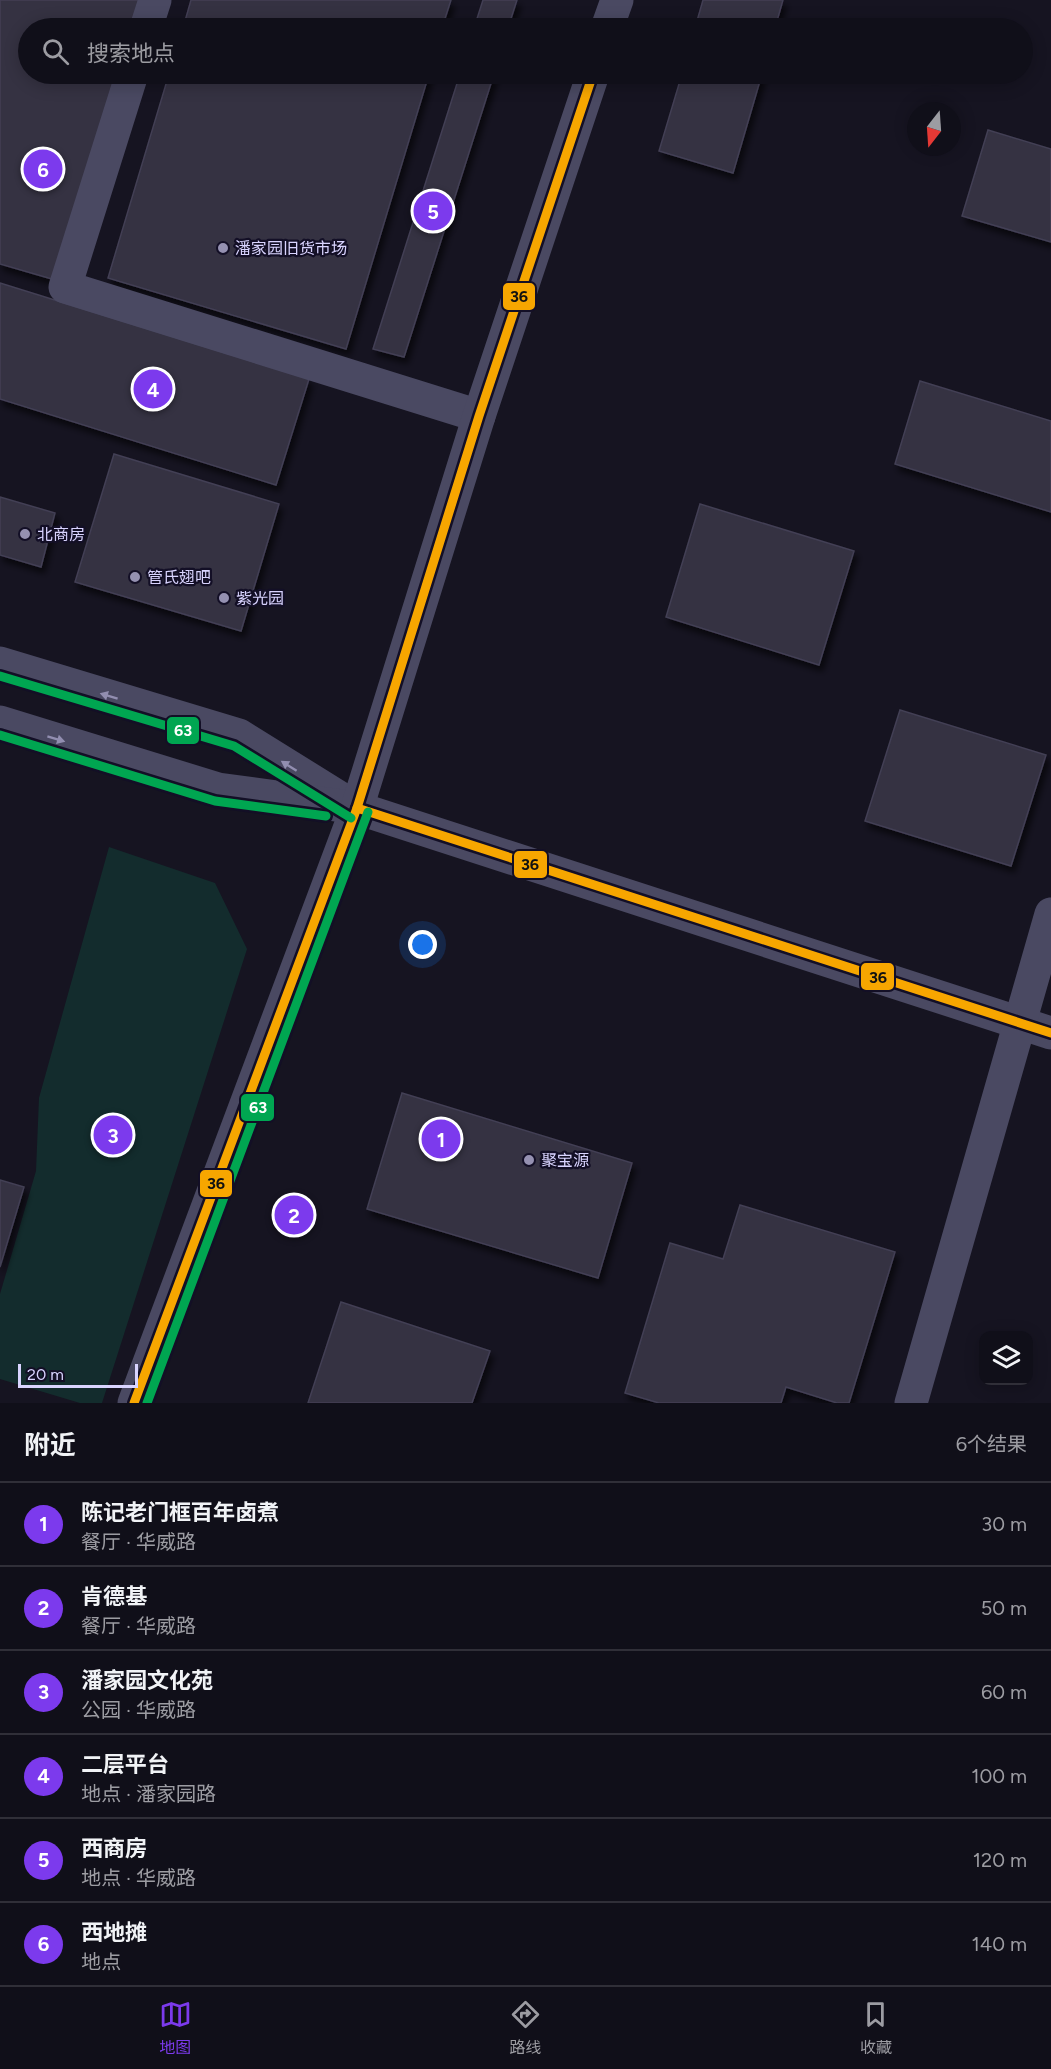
<!DOCTYPE html>
<html lang="zh">
<head>
<meta charset="utf-8">
<style>
	body { margin:0; font-family:Figtree,"Noto Sans SC",sans-serif; background:#1e1d26; color:#f1f3f6 }
	.controls { position:absolute; right:18px; bottom:18px; display:grid; overflow:hidden; border-radius:12px; box-shadow:0 3px 15px #0003 }
	.controls button { width:54px; height:54px; display:grid; place-items:center; padding:0; border:0; border-bottom:2px solid #302f38; background:#100f19; color:#f1f3f6; font:30px sans-serif }
	.compass { position:absolute; left:907px; top:102px; width:54px; height:54px; border-radius:50%; background:#100f19; box-shadow:0 3px 15px #0003; rotate:197deg }
	.scale { position:absolute; left:18px; bottom:15px; width:120px; box-sizing:border-box; padding-left:6px; border:3px solid #d9d4ff; border-top:0; font-size:16px; line-height:21px; white-space:nowrap; color:#d9d4ff; -webkit-text-stroke:4px #130f26; paint-order:stroke }
	.you { position:absolute; left:423px; top:945px; width:21px; height:21px; margin:-15px; border:4px solid #fff; border-radius:50%; background:#1a73e8; box-shadow:0 0 0 9px #1a73e833 }
	.badge { display:grid; place-items:center; width:39px; height:39px; border-radius:50%; background:#7c3aed; color:#fff; font-size:20px; font-weight:700 }
	.pin { position:absolute; translate:-50% -50%; border:3px solid #fff; box-shadow:0 2px 6px #0006 }
	.list { margin:0; padding:0; list-style:none }
	h2 { display:flex; justify-content:space-between; align-items:center; height:78px; margin:0; padding:0 24px; font-size:26px }
	h2 small { font-size:20px; font-weight:400; color:#9c9ca2 }
	.list li { display:grid; grid-template-columns:39px 1fr auto; gap:18px; align-items:center; box-sizing:border-box; height:84px; padding:0 24px; border-top:2px solid #302f38 }
	.list b { display:block; font-size:22px; white-space:nowrap }
	.list p { margin:0; font-size:20px; white-space:nowrap; color:#9c9ca2 }
	.list em { font-size:20px; font-style:normal; color:#9c9ca2 }
	.icon { flex:none; width:33px; height:33px; fill:none; stroke:currentColor; stroke-width:2; stroke-linecap:round; stroke-linejoin:round }
	.map { position:relative; flex:none; width:1051px; height:1403px; overflow:hidden }
	.search { position:absolute; background:#100f19; box-shadow:0 3px 15px #0003; left:18px; right:18px; top:18px; height:66px; display:flex; align-items:center; gap:15px; box-sizing:border-box; padding:0 21px; border-radius:33px; color:#9c9ca2; font-size:22px }
	.sheet { height:582px; background:#100f19 }
	nav { display:flex; justify-content:space-around; align-items:center; box-sizing:border-box; height:84px; border-top:2px solid #302f38; background:#100f19; font-size:16px; color:#9c9ca2 }
	nav a { display:grid; justify-items:center; gap:3px }
	nav .on { color:#7c3aed }
	.map>svg:first-child { display:block }
	.green { fill:#132c2d }
	.building { fill:#343243; stroke:#433f54; stroke-width:1.5; filter:url(#shadow) }
	.lines { fill:none; stroke-linecap:round; stroke-linejoin:round }
	.minor { stroke:#4a4962; stroke-width:33 }
	.bus-1-casing { stroke:#130f26; stroke-width:14 }
	.bus-2-casing { stroke:#130f26; stroke-width:14 }
	.bus-1 { stroke:#f7a600; stroke-width:9 }
	.bus-2 { stroke:#00a651; stroke-width:9 }
	.oneway { fill:#928eb0 }
	.poi-dot { fill:#9591b1; stroke:#130f26; stroke-width:2 }
	.labels { text-anchor:middle; stroke-width:4.5; stroke-linejoin:round; paint-order:stroke }
	.poi-label { font-size:16px; fill:#d9d4ff; stroke:#130f26; text-anchor:start }
	.line-badge { stroke:#130f26; stroke-width:2 }
	.badge-label { font-size:16px; text-anchor:middle; font-weight:bold; fill:#fff }
	.pale-badge-label { font-size:16px; text-anchor:middle; font-weight:bold; fill:#111 }
</style>
</head>
<body>
<div class="map">
<svg width="1051" height="1403" viewBox="0 0 1051 1403">
	<defs>
		<filter id="shadow"><feDropShadow dx="3.5" dy="6" stdDeviation="3" flood-color="#0009"/></filter>
	</defs>
	<rect width="100%" height="100%" fill="#161421"/>
	<polygon class="green" points="109,847 215,883 247,949 102,1403 80,1403 0,1379 0,1294 36,1171 39,1098"/>
	<g class="building">
		<polygon points="0,0 139,0 130,28 28,28 28,74 116,74 52,279 0,264"/>
		<polygon points="191,0 451,0 442,28 183,28"/>
		<polygon points="483,0 517,0 508,28 474,28"/>
		<polygon points="703,0 783,0 775,28 695,28"/>
		<polygon points="169,74 429,74 346,349 108,278"/>
		<polygon points="460,74 494,74 404,357 373,349"/>
		<polygon points="682,74 762,74 733,173 659,151"/>
		<polygon points="988,130 1051,149 1051,242 962,216"/>
		<polygon points="0,283 309,379 276,485 0,399"/>
		<polygon points="920,381 1051,421 1051,512 895,464"/>
		<polygon points="114,454 279,504 241,631 75,582"/>
		<polygon points="0,497 55,513 41,567 0,555"/>
		<polygon points="700,504 854,551 819,665 666,617"/>
		<polygon points="900,710 1046,755 1011,866 865,821"/>
		<polygon points="402,1093 632,1163 598,1278 367,1209"/>
		<polygon points="0,1180 24,1187 0,1267"/>
		<polygon points="740,1205 895,1252 849,1403 837,1403 786,1387 781,1403 659,1403 625,1393 670,1243 723,1259"/>
		<polygon points="341,1302 490,1351 472,1403 308,1403"/>
	</g>
	<g class="lines">
		<g class="minor">
			<polyline points="146,28 155,0"/>
			<polyline points="607,28 617,0"/>
			<polyline points="132,74 65,287 479,416"/>
			<polyline points="0,663 239,735 345,801"/>
			<polyline points="0,722 218,789 357,808 1051,1033"/>
			<polyline points="134,1403 357,808 479,416 593,74"/>
			<polyline points="911,1403 1051,914"/>
		</g>
		<defs>
			<g id="bus-1">
				<polyline points="357,808 1051,1033"/>
				<polyline points="134,1403 357,808 479,416 593,74"/>
			</g>
			<g id="bus-2">
				<polyline points="0,676 234,746 351,818"/>
				<polyline points="0,735 215,801 326,816"/>
				<polyline points="147,1403 368,812"/>
			</g>
		</defs>
		<use href="#bus-1" class="bus-1-casing"/>
		<use href="#bus-2" class="bus-2-casing"/>
		<use href="#bus-1" class="bus-1"/>
		<use href="#bus-2" class="bus-2"/>
	</g>
	<defs><path id="oneway-solid" d="M-6-.8H1V-3.2L6.5 0L1 3.2V.8H-6Z" transform="scale(1.5)"/></defs>
	<g class="oneway">
		<use href="#oneway-solid" transform="translate(109 696) rotate(-163)"/>
		<use href="#oneway-solid" transform="translate(56 739) rotate(17)"/>
		<use href="#oneway-solid" transform="translate(289 766) rotate(-148)"/>
	</g>
	<g class="poi-dot">
		<circle cx="223" cy="248" r="6"/>
		<circle cx="25" cy="534" r="6"/>
		<circle cx="135" cy="577" r="6"/>
		<circle cx="224" cy="598" r="6"/>
		<circle cx="529" cy="1160" r="6"/>
	</g>
	<g class="labels">
		<g class="poi-label">
			<text x="235" y="254">潘家园旧货市场</text>
			<text x="37" y="540">北商房</text>
			<text x="147" y="583">管氏翅吧</text>
			<text x="236" y="604">紫光园</text>
			<text x="541" y="1166">聚宝源</text>
		</g>
	</g>
	<g class="line-badge">
		<rect x="502" y="282" width="34" height="29" rx="6" fill="#f7a600"/>
		<rect x="166" y="716" width="34" height="29" rx="6" fill="#00a651"/>
		<rect x="513" y="850" width="35" height="29" rx="6" fill="#f7a600"/>
		<rect x="860" y="962" width="35" height="29" rx="6" fill="#f7a600"/>
		<rect x="240" y="1093" width="35" height="29" rx="6" fill="#00a651"/>
		<rect x="199" y="1169" width="34" height="29" rx="6" fill="#f7a600"/>
	</g>
	<g class="badge-label">
		<text x="183" y="736">63</text>
		<text x="258" y="1113">63</text>
	</g>
	<g class="pale-badge-label">
		<text x="519" y="302">36</text>
		<text x="530" y="870">36</text>
		<text x="878" y="983">36</text>
		<text x="216" y="1189">36</text>
	</g>
</svg>
<div class="controls">
<button><svg class="icon" aria-label="layers" viewBox="0 0 24 24"><path d="M12 4l9 5-9 5-9-5zM3 14l9 5 9-5"/></svg></button>
</div>
<svg class="compass" viewBox="-18 -18 36 36"><path d="M0-13l5 13h-10z" fill="#e53935"/><path d="M0 13l5-13h-10z" fill="#9c9ca2"/></svg>
<div class="scale">20 m</div>
<div class="you"></div>
<div class="pin badge" style="left:441px;top:1139px">1</div>
<div class="pin badge" style="left:294px;top:1215px">2</div>
<div class="pin badge" style="left:113px;top:1135px">3</div>
<div class="pin badge" style="left:153px;top:389px">4</div>
<div class="pin badge" style="left:433px;top:211px">5</div>
<div class="pin badge" style="left:43px;top:169px">6</div>
<div class="search"><svg class="icon" aria-label="search" viewBox="0 0 24 24"><circle cx="10" cy="10" r="6"/><path d="M15 15l6 6"/></svg>搜索地点</div>
</div>
<section class="sheet">
<h2>附近<small>6个结果</small></h2>
<ul class="list">
<li><span class="badge">1</span><div><b>陈记老门框百年卤煮</b><p>餐厅 · 华威路</p></div><em>30 m</em></li>
<li><span class="badge">2</span><div><b>肯德基</b><p>餐厅 · 华威路</p></div><em>50 m</em></li>
<li><span class="badge">3</span><div><b>潘家园文化苑</b><p>公园 · 华威路</p></div><em>60 m</em></li>
<li><span class="badge">4</span><div><b>二层平台</b><p>地点 · 潘家园路</p></div><em>100 m</em></li>
<li><span class="badge">5</span><div><b>西商房</b><p>地点 · 华威路</p></div><em>120 m</em></li>
<li><span class="badge">6</span><div><b>西地摊</b><p>地点</p></div><em>140 m</em></li>
</ul>
</section>
<nav>
<a class="on"><svg class="icon" aria-label="map" viewBox="0 0 24 24"><path d="M3 6l6-2 6 2 6-2v14l-6 2-6-2-6 2zM9 4v14M15 6v14"/></svg>地图</a>
<a><svg class="icon" aria-label="directions" viewBox="0 0 24 24"><path d="M12 3l9 9-9 9-9-9zM9 14v-3h6M13 9l2 2-2 2"/></svg>路线</a>
<a><svg class="icon" aria-label="saved" viewBox="0 0 24 24"><path d="M7 4h10v16l-5-4-5 4z"/></svg>收藏</a>
</nav>
</body>
</html>
